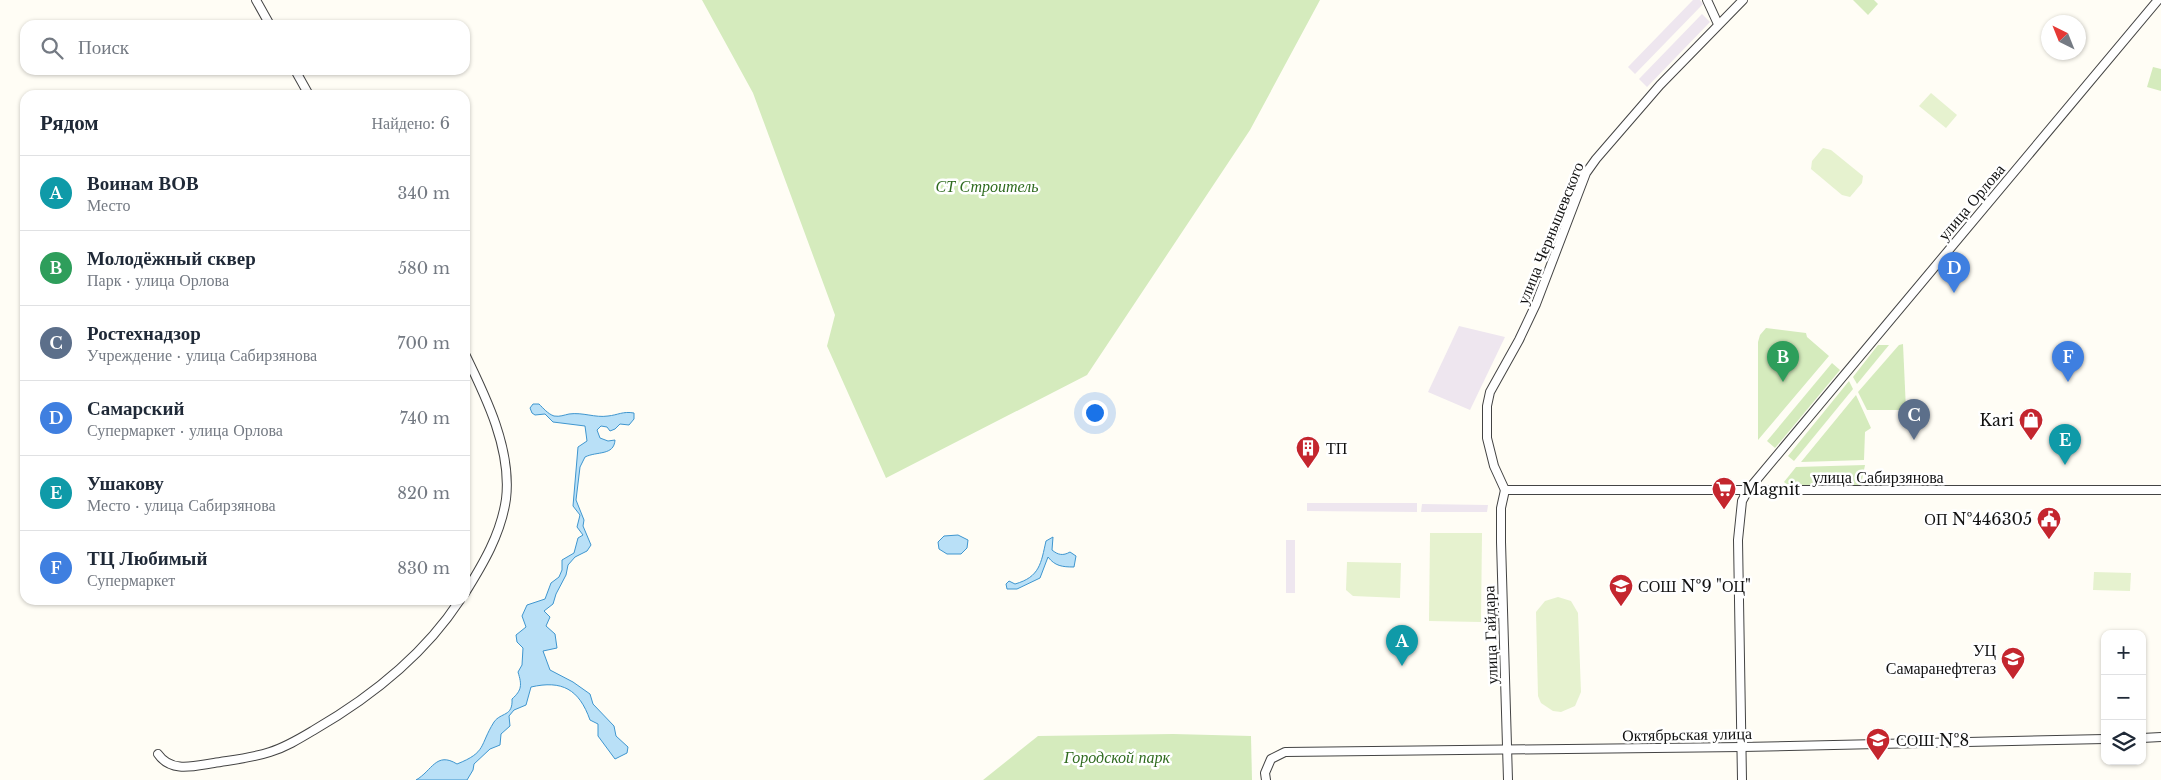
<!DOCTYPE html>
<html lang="ru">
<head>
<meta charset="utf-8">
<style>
	body { margin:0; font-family:"Libre Baskerville",serif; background:#f6f6f7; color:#1f2937 }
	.controls { position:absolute; right:15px; bottom:15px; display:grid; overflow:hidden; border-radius:10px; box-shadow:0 1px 4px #0004 }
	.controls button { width:45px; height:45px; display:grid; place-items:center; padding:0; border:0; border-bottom:1px solid #e0e1e3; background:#fff; color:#1f2937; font:25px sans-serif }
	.compass { position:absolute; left:2041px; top:15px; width:45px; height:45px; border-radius:50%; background:#fff; box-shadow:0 1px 4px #0004; rotate:317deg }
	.you { position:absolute; left:1094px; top:412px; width:18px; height:18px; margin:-12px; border:4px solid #fff; border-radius:50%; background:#1a73e8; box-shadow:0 0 0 8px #1a73e833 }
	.badge { display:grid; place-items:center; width:32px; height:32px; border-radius:50%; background:#c4262e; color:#fff; font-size:16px; font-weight:700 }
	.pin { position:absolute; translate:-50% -41px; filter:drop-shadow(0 1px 2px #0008) }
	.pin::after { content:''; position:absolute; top:26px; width:18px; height:15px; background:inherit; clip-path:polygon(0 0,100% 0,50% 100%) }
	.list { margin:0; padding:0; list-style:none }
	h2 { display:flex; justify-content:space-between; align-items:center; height:65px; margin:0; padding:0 20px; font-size:21px }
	h2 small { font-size:16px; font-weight:400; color:#747a83 }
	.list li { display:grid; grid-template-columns:32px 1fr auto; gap:15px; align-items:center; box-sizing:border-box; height:75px; padding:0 20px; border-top:1px solid #e0e1e3 }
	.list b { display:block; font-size:19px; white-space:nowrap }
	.list p { margin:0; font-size:16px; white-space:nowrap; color:#747a83 }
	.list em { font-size:16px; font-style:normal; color:#747a83 }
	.icon { flex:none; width:28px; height:28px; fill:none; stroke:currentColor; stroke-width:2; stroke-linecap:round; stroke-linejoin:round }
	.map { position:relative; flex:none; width:2161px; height:780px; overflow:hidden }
	.search { position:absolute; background:#fff; box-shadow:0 1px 4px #0004; left:20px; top:20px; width:450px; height:55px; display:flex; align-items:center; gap:12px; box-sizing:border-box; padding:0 18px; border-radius:15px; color:#747a83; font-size:19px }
	.panel { position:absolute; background:#fff; box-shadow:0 1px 4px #0004; left:20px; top:90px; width:450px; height:515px; border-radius:15px }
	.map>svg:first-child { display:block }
	.industrial { fill:#eee6ef }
	.green { fill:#d5ebbd }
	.pitch { fill:#e6f2cf }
	.water { fill:#b9e0f7; stroke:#3f96cf }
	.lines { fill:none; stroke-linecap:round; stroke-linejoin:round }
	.minor-casing { stroke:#444; stroke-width:10 }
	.minor { stroke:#fff; stroke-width:8 }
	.labels { text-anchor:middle; stroke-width:5; stroke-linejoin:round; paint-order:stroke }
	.park-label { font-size:16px; font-style:italic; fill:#2f6b1f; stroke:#fff }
	.street-label { font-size:16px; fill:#111; stroke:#fff }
	.poi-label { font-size:16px; fill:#111; stroke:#fff; text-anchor:start }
</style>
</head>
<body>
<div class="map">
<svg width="2161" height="780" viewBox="0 0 2161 780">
	<rect width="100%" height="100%" fill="#fffdf5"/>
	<g class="industrial">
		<polygon points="1693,0 1700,0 1703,4 1635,74 1628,67"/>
		<polygon points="1702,14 1710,22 1647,87 1639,79"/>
		<polygon points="1459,326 1505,337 1470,410 1428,392"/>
		<polygon points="1307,503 1417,503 1417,512 1307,511"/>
		<polygon points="1422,504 1488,505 1487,512 1421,512"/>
		<rect x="1286" y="540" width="9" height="53"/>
	</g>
	<g class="green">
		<polygon points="702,0 1320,0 1250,130 1087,375 886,478 827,346 835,315 753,93"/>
		<polygon points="1853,0 1874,0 1878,4 1868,15"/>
		<polygon points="2153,67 2161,69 2161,91 2147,87"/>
		<polygon points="1766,328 1806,333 1807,337 1829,356 1758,440 1758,342 1760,335"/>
		<polygon points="1903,344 1906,410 1867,410 1858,392 1899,345"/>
		<polygon points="1878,345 1889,345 1857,384 1853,377"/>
		<polygon points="1832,363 1840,370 1775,448 1767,441"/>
		<polygon points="1849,381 1853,389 1794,461 1788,456"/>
		<polygon points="1856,395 1871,428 1865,432 1864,460 1801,462"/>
		<polygon points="1865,465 1861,485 1788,485 1784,482 1796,467"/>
		<polygon points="1173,734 1251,736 1252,780 983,780 1038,736"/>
	</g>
	<g class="pitch">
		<polygon points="1931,93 1957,115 1946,128 1919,106"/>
		<polygon points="1823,148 1831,150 1863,176 1862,183 1850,197 1842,195 1811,169 1812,161"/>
		<polygon points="1430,533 1482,533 1481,622 1429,621"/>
		<polygon points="1347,562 1401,563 1400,598 1353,596 1346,590"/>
		<polygon points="2094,572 2131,573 2130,591 2093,590"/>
		<polygon points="1558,597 1571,601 1578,613 1581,692 1575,706 1561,712 1553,711 1541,703 1538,696 1536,612 1545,601"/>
	</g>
	<g class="water">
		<path d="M533,404H539C543,408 548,414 554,416C560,417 564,415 569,414C583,412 595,418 608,416C618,415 623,411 634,413V419L629,425L620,424L615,429L610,431L607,427L601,426L597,430L600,438L608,441L615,440C614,456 597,451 585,457L580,467L576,500L584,520L583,526L591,545L587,551L575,557L568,565L566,575L556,594L553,604L544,611L550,617L546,626L555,634L557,648L543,651L550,670L573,682L590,694L593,704L614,726L616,736L628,747L627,753L615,759L598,736V724L590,720C579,689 562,680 531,687L526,705L514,710L509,716L510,726L501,734L500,745L490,749L474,764L473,770L467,780H416C432,771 436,751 457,764C487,752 479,746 494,722C501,712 513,717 512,699C522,690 522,685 518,672L522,665L523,648L517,642L516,635L526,627L522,616L527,605L545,599L551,583L559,577L562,570V560L574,553L578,538L583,535L577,527L580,515L573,506L578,447L587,441L585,426L553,422L545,414L535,415L532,413L530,408Z"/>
		<polygon points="958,535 968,540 967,548 961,554 947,554 939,549 938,542 944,536"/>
		<path d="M1053,537L1052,550C1058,555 1063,556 1070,552L1076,556L1074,567C1062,567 1055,566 1048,557L1040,578L1017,589H1007L1006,584L1009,581L1015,584C1040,577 1041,563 1046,541Z"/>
	</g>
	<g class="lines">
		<defs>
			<g id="minor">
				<polyline points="256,0 270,25"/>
				<polyline points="1707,0 1718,24"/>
				<polyline points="295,70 309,95"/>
				<path d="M465,354C486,397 512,450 506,499C501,534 483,564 465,593"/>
				<polyline points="1505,490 2161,490"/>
				<polyline points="1505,490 1494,466 1487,438 1487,406 1490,392 1519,340 1536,304 1586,173 1596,159 1660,85 1743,0"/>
				<polyline points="1505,490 1501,508 1501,542 1508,780"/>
				<polyline points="2142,738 2161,737"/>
				<path d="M158,754C171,773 194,766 214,763C232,760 252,758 270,752C286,747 299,739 314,730C371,697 424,655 460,600"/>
				<polyline points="1266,780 1265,773 1271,759 1285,752 1742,747 2105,739"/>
				<polyline points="1742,780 1738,540 1742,501 1748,490 2158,0"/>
			</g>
		</defs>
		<use href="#minor" class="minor-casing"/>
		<use href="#minor" class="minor"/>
	</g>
	<defs>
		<symbol id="shop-pin" viewBox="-11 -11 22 30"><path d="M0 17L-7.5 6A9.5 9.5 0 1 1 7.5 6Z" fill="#c4262e" stroke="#fff"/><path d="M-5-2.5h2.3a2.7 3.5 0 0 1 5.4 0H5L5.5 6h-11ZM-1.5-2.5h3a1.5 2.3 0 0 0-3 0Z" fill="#fff"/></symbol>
		<symbol id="building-pin" viewBox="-11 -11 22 30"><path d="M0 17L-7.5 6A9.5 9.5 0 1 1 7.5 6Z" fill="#c4262e" stroke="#fff"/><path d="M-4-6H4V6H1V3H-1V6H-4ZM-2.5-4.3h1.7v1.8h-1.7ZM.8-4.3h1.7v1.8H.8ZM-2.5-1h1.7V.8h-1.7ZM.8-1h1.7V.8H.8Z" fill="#fff"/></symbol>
		<symbol id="supermarket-pin" viewBox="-11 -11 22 30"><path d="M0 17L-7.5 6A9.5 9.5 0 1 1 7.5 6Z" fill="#c4262e" stroke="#fff"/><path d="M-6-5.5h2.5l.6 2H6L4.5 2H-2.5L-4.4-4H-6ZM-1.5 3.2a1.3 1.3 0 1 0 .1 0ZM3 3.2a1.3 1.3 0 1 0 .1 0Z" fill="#fff"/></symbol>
		<symbol id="civic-pin" viewBox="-11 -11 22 30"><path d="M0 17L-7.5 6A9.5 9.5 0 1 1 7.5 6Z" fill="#c4262e" stroke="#fff"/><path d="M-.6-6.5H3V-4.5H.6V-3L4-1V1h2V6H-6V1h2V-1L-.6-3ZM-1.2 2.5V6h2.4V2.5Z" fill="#fff"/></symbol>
		<symbol id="school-pin" viewBox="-11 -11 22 30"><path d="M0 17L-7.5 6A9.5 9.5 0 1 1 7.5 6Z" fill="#c4262e" stroke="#fff"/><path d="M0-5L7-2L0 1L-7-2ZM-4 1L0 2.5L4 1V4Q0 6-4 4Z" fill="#fff"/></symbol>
		<symbol id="university-pin" viewBox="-11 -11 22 30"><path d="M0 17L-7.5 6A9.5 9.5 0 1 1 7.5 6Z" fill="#c4262e" stroke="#fff"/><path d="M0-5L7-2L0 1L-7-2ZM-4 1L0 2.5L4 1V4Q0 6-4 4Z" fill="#fff"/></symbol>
	</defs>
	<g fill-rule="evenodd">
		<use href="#shop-pin" x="2017" y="406" width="28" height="38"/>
		<use href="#building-pin" x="1294" y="434" width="28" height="38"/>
		<use href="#supermarket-pin" x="1710" y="475" width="28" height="38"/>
		<use href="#civic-pin" x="2035" y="505" width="28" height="38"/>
		<use href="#school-pin" x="1607" y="572" width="28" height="38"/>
		<use href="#university-pin" x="1999" y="645" width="28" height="38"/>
		<use href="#school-pin" x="1864" y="726" width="28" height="38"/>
	</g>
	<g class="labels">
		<g class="park-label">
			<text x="987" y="192">СТ Строитель</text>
			<text x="1117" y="763">Городской парк</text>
		</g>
		<g class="street-label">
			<text transform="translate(1971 202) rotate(-50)" y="6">улица Орлова</text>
			<text transform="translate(1550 233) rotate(-68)" y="6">улица Чернышевского</text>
			<text x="1878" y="483">улица Сабирзянова</text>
			<text transform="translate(1490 635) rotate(-92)" y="6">улица Гайдара</text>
			<text transform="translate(1687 734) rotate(-1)" y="6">Октябрьская улица</text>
		</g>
		<g class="poi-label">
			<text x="2014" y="426" text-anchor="end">Kari</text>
			<text x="1326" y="454">ТП</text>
			<text x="1742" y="495">Magnit</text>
			<text x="2032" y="525" text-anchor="end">ОП №446305</text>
			<text x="1638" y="592">СОШ №9 "ОЦ"</text>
			<text x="1996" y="656" text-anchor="end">УЦ<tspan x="1996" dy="18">Самаранефтегаз</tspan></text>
			<text x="1896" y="746">СОШ №8</text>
		</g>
	</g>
</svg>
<div class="controls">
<button>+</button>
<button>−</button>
<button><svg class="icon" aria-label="layers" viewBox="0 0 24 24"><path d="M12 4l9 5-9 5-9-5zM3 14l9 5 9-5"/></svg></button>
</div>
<svg class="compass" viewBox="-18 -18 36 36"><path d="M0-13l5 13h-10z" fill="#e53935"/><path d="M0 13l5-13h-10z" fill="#747a83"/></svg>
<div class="you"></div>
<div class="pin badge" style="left:1402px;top:666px;background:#0f9aa8">A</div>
<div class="pin badge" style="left:1783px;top:382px;background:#2e9e5b">B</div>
<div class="pin badge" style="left:1914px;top:440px;background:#5c6f8a">C</div>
<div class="pin badge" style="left:1954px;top:293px;background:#3f7fe0">D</div>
<div class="pin badge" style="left:2065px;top:465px;background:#0f9aa8">E</div>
<div class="pin badge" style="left:2068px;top:382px;background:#3f7fe0">F</div>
<div class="search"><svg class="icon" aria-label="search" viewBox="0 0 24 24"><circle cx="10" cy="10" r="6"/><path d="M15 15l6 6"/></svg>Поиск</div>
<section class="panel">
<h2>Рядом<small>Найдено: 6</small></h2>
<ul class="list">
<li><span class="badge" style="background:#0f9aa8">A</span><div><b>Воинам ВОВ</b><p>Место</p></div><em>340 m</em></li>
<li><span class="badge" style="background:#2e9e5b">B</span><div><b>Молодёжный сквер</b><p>Парк · улица Орлова</p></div><em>580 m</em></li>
<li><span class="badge" style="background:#5c6f8a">C</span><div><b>Ростехнадзор</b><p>Учреждение · улица Сабирзянова</p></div><em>700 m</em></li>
<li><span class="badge" style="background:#3f7fe0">D</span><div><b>Самарский</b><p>Супермаркет · улица Орлова</p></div><em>740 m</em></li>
<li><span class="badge" style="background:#0f9aa8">E</span><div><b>Ушакову</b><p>Место · улица Сабирзянова</p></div><em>820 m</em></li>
<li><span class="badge" style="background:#3f7fe0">F</span><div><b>ТЦ Любимый</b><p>Супермаркет</p></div><em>830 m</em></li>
</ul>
</section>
</div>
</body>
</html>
